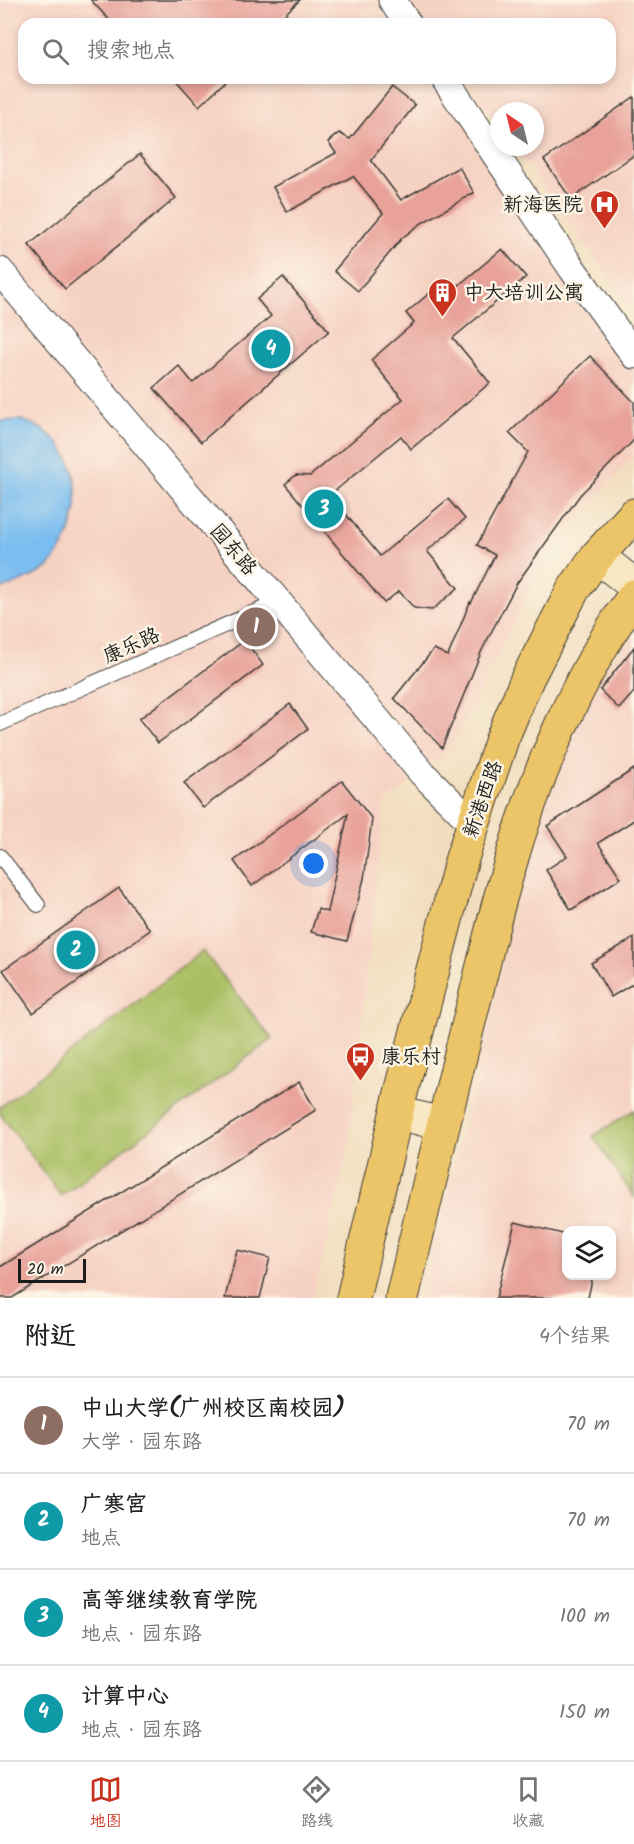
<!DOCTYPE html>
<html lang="zh">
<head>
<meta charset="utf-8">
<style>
	body { margin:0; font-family:Kalam,"LXGW WenKai TC",sans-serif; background:#f2f2f2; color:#202124 }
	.controls { position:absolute; right:18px; bottom:18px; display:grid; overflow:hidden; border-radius:12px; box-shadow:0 3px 9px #0003 }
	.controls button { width:54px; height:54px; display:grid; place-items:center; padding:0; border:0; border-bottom:2px solid #e0e0e0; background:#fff; color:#202124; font:30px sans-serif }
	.compass { position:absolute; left:490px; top:102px; width:54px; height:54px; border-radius:50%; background:#fff; box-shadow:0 3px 9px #0003; rotate:325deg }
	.scale { position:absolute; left:18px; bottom:15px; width:68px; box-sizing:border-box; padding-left:6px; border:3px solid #1c1c1c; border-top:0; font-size:16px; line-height:21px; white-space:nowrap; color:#1c1c1c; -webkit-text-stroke:4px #fcf5e5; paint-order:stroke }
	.you { position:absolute; left:314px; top:864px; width:21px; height:21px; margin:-15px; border:4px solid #fff; border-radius:50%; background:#1a73e8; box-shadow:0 0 0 9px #1a73e833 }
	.badge { display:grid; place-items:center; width:39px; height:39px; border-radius:50%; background:#c8321e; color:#fff; font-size:20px; font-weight:700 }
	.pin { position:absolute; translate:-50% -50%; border:3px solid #fff; box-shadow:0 2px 6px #0006 }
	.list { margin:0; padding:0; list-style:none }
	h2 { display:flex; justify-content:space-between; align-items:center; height:78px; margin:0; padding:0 24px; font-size:26px }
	h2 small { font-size:20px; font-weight:400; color:#757577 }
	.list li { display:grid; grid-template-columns:39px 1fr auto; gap:18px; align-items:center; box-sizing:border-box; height:96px; padding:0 24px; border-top:2px solid #e0e0e0 }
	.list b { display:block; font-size:22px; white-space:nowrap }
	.list p { margin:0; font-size:20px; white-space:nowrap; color:#757577 }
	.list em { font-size:20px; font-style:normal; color:#757577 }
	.icon { flex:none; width:33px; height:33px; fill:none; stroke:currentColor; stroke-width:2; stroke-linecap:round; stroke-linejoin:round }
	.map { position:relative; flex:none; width:634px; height:1298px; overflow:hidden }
	.search { position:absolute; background:#fff; box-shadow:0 3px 9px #0003; left:18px; right:18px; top:18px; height:66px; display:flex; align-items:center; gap:15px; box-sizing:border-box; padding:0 21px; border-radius:18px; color:#757577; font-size:22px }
	.sheet { height:462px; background:#fff }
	nav { display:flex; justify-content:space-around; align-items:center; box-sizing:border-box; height:84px; border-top:2px solid #e0e0e0; background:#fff; font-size:16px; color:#757577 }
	nav a { display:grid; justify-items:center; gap:3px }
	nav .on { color:#c8321e }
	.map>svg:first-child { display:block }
	.built { fill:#f6d2c3; fill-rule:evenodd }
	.green { fill:#a9be62; stroke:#626d3f; stroke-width:1.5 }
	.water { fill:#7abdf0; stroke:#4b6c86; stroke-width:1.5 }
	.building { fill:#e8a29a }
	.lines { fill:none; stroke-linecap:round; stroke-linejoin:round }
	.lane-casing { stroke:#3c3934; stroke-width:16 }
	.street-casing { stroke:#3c3934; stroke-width:29 }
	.secondary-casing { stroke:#3c3934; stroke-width:35 }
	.primary-casing { stroke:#3c3934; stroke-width:35 }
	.lane { stroke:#fff; stroke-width:14 }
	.street { stroke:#fff; stroke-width:27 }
	.secondary { stroke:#f8e8c3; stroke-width:33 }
	.primary { stroke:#edc569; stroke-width:33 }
	.labels { text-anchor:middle; stroke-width:5; stroke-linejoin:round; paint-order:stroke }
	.poi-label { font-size:20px; fill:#1c1c1c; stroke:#fcf5e5; text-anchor:start }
	.street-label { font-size:20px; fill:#1c1c1c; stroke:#fcf5e5 }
</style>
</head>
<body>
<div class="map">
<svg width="634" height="1298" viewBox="0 0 634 1298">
	<rect width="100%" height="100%" fill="#fcf5e5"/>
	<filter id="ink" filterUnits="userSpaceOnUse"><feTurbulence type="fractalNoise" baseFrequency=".0167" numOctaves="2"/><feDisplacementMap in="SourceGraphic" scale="12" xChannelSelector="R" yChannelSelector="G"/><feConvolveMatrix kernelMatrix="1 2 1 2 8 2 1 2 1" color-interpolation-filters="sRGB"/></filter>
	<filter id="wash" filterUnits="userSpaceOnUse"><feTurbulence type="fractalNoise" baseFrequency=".008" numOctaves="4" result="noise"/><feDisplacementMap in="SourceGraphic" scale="24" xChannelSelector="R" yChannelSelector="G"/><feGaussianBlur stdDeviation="1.35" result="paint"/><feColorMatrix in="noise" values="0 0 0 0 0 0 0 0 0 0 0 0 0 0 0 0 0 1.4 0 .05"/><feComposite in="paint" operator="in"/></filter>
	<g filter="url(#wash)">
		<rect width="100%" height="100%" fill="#f2debe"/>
		<g class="built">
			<polygon points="0,0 386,0 401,24 24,24 24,78 437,78 618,345 634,371 634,456 550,548 473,706 449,747 422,773 384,804 349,1145 313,1298 0,1298"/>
			<polygon points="406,0 634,0 634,311 514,147 535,147 535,111 499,111 499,127 463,78 610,78 610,24 424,24"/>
			<path d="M634,634V1298H422L536,825L592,683ZM566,1230H612V1276H566Z"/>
		</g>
		<g class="green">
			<polygon points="203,951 272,1039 61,1196 0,1114 0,1107"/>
			<polygon points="634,1110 634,1197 593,1136"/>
		</g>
		<path class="water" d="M21,420C87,439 91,520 49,566C43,573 10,587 0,589V421Z"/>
		<g id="blocks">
			<g class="building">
				<polygon points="91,0 300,0 274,24 113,24"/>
				<polygon points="174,78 229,78 199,106"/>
				<polygon points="392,87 415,105 371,160 401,200 459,167 474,193 420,224 402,238 358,291 334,271 383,213 353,176 287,212 273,187 336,153 328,142 339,133 350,139"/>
				<polygon points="634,97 634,155 571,199 544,160"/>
				<polygon points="140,154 176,198 65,289 29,245"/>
				<polygon points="502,249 526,277 453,338 490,383 411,449 401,436 330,495 380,556 448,499 465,519 427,551 458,588 432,610 414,608 399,591 384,603 285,484 296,475 310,476 403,399 371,360 414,323 406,313 445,280 453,290"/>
				<polygon points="283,277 329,331 201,442 154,388 179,366 193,383 271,316 257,299"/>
				<polygon points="590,356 634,402 634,440 580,495 517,583 482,650 442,748 394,698 434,649 448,656 470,602 471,603 495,555 477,545 528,452 509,433"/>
				<polygon points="245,640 263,665 158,743 139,719"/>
				<polygon points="634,647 634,692 619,709 600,690"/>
				<polygon points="290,704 308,729 203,808 184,783"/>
				<polygon points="634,769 634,820 598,843 621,878 571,910 546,870 567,856 547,826"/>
				<polygon points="342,781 372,819 364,879 347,941 311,932 318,909 327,912 348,814 252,886 234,861"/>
				<polygon points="119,888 150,930 33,1013 3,970"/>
				<polygon points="634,938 634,983 611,997 591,963"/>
				<polygon points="299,1082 316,1110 12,1298 0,1298 0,1267"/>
				<polygon points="515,1222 567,1235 567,1275 593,1275 588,1298 496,1298"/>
				<polygon points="237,1250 270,1258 260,1298 225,1298"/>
			</g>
		</g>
	</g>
	<g filter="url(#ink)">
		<use href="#blocks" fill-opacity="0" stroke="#3c3934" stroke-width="1.5"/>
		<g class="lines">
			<defs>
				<g id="lane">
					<polyline points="0,724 278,602"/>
					<polyline points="0,856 38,905"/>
				</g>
				<g id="street">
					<polyline points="392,0 408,24"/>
					<polyline points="444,78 571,267 634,355"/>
					<polyline points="0,271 422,773 472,823"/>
				</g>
				<g id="secondary">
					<polyline points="597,556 634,585"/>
					<polyline points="397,1113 443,1124"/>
				</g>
				<g id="primary">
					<polyline points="353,1298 401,1093 462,858 502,739 527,679 573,590 597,556 634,515"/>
					<path d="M402,1298C426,1195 451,1092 477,990C487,950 496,910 508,871C535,776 577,677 634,596"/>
				</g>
			</defs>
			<use href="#lane" class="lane-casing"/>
			<use href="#street" class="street-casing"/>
			<use href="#secondary" class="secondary-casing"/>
			<use href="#primary" class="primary-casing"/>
			<use href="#lane" class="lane"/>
			<use href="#street" class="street"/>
			<use href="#secondary" class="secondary"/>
			<use href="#primary" class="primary"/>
		</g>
	</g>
	<defs>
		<symbol id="hospital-pin" viewBox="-11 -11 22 30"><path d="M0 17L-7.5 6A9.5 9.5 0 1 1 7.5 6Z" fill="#c8321e" stroke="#fcf5e5"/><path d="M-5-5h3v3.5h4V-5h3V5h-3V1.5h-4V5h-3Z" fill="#fff"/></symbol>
		<symbol id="building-pin" viewBox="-11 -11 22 30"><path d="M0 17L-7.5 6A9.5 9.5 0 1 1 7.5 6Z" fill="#c8321e" stroke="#fcf5e5"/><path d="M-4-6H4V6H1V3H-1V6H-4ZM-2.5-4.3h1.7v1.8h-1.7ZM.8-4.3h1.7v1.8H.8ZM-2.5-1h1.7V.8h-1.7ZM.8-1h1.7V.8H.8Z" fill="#fff"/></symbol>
		<symbol id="bus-pin" viewBox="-11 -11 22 30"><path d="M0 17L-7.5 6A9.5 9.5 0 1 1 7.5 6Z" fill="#c8321e" stroke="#fcf5e5"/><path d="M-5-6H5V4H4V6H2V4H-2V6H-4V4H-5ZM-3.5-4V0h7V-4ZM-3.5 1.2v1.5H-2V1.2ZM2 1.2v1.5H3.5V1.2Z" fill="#fff"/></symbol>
	</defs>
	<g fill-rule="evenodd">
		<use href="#hospital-pin" x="588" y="188" width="33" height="45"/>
		<use href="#building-pin" x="426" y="276" width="33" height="45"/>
		<use href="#bus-pin" x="344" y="1040" width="33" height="45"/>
	</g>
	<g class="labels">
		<g class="poi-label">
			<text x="583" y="211" text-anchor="end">新海医院</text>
			<text x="464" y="299">中大培训公寓</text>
			<text x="381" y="1063">康乐村</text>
		</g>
		<g class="street-label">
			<text transform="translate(234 549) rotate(50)" y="7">园东路</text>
			<text transform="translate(131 645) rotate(-24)" y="7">康乐路</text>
			<text transform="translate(482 799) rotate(-71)" y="7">新港西路</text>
		</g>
	</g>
</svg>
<div class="controls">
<button><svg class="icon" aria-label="layers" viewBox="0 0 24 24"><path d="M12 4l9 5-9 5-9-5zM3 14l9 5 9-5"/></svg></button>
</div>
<svg class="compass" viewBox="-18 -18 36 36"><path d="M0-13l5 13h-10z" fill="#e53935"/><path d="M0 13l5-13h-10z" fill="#757577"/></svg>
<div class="scale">20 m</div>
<div class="you"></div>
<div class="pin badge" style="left:256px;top:627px;background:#8d6e63">1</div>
<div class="pin badge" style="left:76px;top:950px;background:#0f9aa8">2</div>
<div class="pin badge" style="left:324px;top:509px;background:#0f9aa8">3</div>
<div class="pin badge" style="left:271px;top:349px;background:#0f9aa8">4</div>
<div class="search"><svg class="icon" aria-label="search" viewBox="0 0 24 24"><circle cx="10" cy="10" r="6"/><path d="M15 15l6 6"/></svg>搜索地点</div>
</div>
<section class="sheet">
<h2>附近<small>4个结果</small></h2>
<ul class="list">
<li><span class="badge" style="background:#8d6e63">1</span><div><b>中山大学(广州校区南校园)</b><p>大学 · 园东路</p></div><em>70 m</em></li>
<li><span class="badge" style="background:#0f9aa8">2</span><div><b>广寒宫</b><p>地点</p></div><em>70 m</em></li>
<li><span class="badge" style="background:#0f9aa8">3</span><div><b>高等继续教育学院</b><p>地点 · 园东路</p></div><em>100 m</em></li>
<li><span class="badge" style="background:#0f9aa8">4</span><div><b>计算中心</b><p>地点 · 园东路</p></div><em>150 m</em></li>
</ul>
</section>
<nav>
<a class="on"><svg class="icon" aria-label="map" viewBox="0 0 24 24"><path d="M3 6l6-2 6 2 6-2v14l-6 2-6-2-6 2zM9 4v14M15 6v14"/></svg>地图</a>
<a><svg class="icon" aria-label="directions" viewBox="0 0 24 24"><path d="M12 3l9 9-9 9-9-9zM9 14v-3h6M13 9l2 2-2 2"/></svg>路线</a>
<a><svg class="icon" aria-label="saved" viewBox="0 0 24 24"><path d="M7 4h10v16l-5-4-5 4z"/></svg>收藏</a>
</nav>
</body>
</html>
